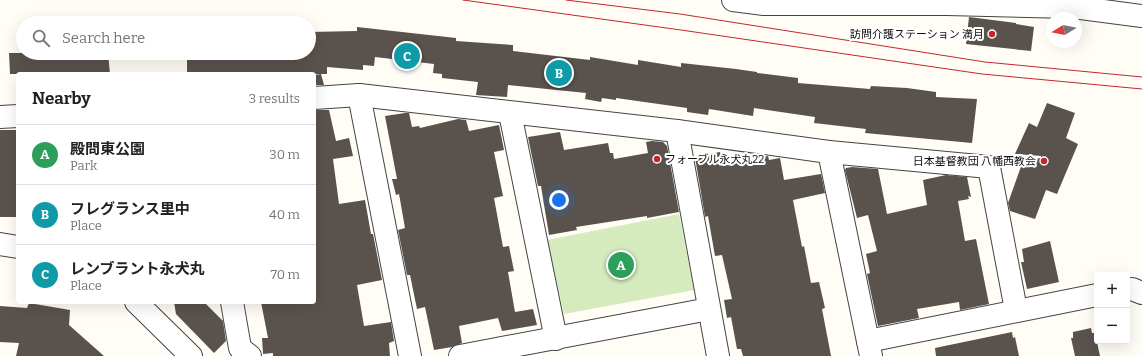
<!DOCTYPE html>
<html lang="en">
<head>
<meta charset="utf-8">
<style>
	body { margin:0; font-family:Bitter,"Noto Sans JP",serif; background:#f2f2f2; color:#222 }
	.controls { position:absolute; right:12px; bottom:12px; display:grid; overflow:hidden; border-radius:4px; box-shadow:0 4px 16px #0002 }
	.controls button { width:36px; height:36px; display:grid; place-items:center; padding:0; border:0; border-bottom:1px solid #e0e0e0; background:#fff; color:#222; font:20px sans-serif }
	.compass { position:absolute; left:1046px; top:12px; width:36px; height:36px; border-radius:50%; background:#fff; box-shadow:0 4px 16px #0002; rotate:260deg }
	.you { position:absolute; left:559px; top:200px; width:14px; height:14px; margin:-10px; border:3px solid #fff; border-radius:50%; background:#1a73e8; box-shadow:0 0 0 6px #1a73e833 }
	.badge { display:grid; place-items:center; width:26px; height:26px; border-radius:50%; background:#111827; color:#fff; font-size:13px; font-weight:700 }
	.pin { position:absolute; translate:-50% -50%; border:2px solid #fff; box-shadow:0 1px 4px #0006 }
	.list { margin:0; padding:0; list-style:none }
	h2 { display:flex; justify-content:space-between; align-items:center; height:52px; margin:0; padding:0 16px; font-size:17px }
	h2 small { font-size:13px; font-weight:400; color:#767676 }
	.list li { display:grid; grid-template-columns:26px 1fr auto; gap:12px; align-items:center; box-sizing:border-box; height:60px; padding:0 16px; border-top:1px solid #e0e0e0 }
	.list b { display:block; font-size:15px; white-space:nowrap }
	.list p { margin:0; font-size:13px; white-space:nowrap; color:#767676 }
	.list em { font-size:13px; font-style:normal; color:#767676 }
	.icon { flex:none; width:22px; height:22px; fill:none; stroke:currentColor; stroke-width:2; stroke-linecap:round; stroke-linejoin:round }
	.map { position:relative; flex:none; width:1142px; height:356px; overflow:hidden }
	.search { position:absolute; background:#fff; box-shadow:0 4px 16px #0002; left:16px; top:16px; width:300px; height:44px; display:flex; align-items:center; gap:10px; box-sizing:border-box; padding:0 14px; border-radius:22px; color:#767676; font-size:15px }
	.panel { position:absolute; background:#fff; box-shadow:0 4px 16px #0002; left:16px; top:72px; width:300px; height:232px; border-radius:4px }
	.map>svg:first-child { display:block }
	.green { fill:#d5ebbd }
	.building { fill:#5a524d }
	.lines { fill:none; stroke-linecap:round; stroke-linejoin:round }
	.minor-casing { stroke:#444; stroke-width:24 }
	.minor { stroke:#fff; stroke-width:22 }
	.tram { stroke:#c4262e; stroke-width:1 }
	.poi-dot { fill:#c4262e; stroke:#fff; stroke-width:1.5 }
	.labels { text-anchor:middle; stroke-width:4; stroke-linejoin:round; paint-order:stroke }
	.poi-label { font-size:11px; fill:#111; stroke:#fff; text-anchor:end }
</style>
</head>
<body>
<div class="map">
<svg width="1142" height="356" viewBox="0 0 1142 356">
	<rect width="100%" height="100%" fill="#fffdf5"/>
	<polygon class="green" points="679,214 694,290 564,314 547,240"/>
	<g class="building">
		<polygon points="969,17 1016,23 1016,24 1034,27 1031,51 966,44"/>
		<polygon points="357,27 456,38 456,41 513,45 513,51 590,60 590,57 638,65 638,60 681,67 681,63 736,69 757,72 757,73 798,78 798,83 870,89 871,86 907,88 936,92 936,97 977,99 972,143 865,133 866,129 814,123 815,117 754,108 753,116 709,109 708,115 687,112 687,108 616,98 616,100 602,98 601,102 585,99 586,93 508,85 507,97 476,95 478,82 442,78 442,74 433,73 434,64 375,57 374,66 363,65 363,70 327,67 327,74 187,74 187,60 240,57 239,53 309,53 309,32 357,31"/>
		<polygon points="9,53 108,53 110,74 10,74"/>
		<polygon points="321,74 324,85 314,85 314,75"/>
		<polygon points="1047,103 1075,113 1066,138 1078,144 1057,194 1046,190 1035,219 1010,211 1008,203 1023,161 1041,158 1041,156 1015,154 1029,123 1037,127"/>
		<polygon points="314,110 329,110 336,141 349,138 353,156 333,159 339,204 365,200 371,234 373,234 382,280 357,285 364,326 391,322 394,341 389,343 390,356 273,356 273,353 263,354 262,338 268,338 261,302 314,302"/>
		<polygon points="405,113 409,113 412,127 419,126 420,128 458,119 466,120 469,131 499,125 504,150 494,152 503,196 494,198 503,247 509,246 514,271 508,272 515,312 533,309 537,325 502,331 498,318 459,326 462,343 452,347 434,350 425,307 417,309 410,275 407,275 398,230 405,228 399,194 396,195 392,179 397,179 385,116"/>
		<polygon points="0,130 16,130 18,204 17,204 16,217 0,217"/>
		<polygon points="560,132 564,150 608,143 610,153 613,153 614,159 648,153 646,142 652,141 663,142 667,146 679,212 647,218 647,216 576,227 577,230 549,235 541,186 538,186 528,137"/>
		<polygon points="720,152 723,166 768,156 769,160 780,158 784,180 821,174 825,193 793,200 802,247 804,246 811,283 819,282 825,308 822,309 831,356 743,356 741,349 737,349 731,317 727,318 724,300 732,299 722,255 715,256 708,216 705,217 695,157"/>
		<polygon points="852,167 878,169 887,214 927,205 923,180 946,175 967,177 971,197 968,196 969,199 958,201 965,241 976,239 989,304 960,310 959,302 917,309 919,318 878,326 867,274 870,273 866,254 877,251 868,215 857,218 845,170 846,168"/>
		<polygon points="1050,241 1059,282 1027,289 1021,262 1024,262 1022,249"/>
		<polygon points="174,302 204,302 223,321 226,341 214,353 176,314"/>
		<polygon points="29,303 70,310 69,325 104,356 16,356 19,343 0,342 0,306 27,308"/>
		<polygon points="1091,328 1092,333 1095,333 1100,356 1075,356 1071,338 1073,338 1073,332"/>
		<polygon points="1012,332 1013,338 1015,337 1019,356 936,356 935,348"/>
	</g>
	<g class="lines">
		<defs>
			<g id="minor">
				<polyline points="733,0 764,4 947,4 1073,7 1142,16"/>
				<polyline points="359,95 410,356"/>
				<polyline points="314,98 359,95 677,131 829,152 989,167 1016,310"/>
				<polyline points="510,113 556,339"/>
				<polyline points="0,117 18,116"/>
				<polyline points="677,131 718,356"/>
				<polyline points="829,152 871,356"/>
				<polyline points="0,244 18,247"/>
				<polyline points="1127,290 1132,289 1142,293"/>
				<polyline points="136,302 191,356"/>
				<polyline points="232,302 240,348 250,356"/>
				<polyline points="868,341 1097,295"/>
				<polyline points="460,356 709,309"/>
			</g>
		</defs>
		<use href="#minor" class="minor-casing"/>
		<use href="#minor" class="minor"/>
		<g class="tram">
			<polyline points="463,0 681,30 982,74 1142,89"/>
			<polyline points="566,0 680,14 985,62 1142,77"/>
		</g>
	</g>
	<g class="poi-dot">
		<circle cx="992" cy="34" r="4"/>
		<circle cx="657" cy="159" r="4"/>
		<circle cx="1044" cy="161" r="4"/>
	</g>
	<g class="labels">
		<g class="poi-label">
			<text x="984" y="38">訪問介護ステーション 満月</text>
			<text x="665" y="163" text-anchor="start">フォーブル永犬丸22</text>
			<text x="1036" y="165">日本基督教団 八幡西教会</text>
		</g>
	</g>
</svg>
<div class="controls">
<button>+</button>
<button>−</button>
</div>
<svg class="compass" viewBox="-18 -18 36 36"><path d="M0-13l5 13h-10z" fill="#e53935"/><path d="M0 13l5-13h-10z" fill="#767676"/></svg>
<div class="you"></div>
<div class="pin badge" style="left:621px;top:265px;background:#2e9e5b">A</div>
<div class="pin badge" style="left:559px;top:73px;background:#0f9aa8">B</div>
<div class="pin badge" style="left:407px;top:56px;background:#0f9aa8">C</div>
<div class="search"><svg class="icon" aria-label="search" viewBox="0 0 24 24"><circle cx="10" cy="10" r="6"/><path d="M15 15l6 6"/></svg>Search here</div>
<section class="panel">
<h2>Nearby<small>3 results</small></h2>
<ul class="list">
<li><span class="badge" style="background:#2e9e5b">A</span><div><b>殿問東公園</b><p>Park</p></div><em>30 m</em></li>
<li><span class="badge" style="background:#0f9aa8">B</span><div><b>フレグランス里中</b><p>Place</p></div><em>40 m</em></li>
<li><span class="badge" style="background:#0f9aa8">C</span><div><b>レンブラント永犬丸</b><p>Place</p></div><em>70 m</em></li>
</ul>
</section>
</div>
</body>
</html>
